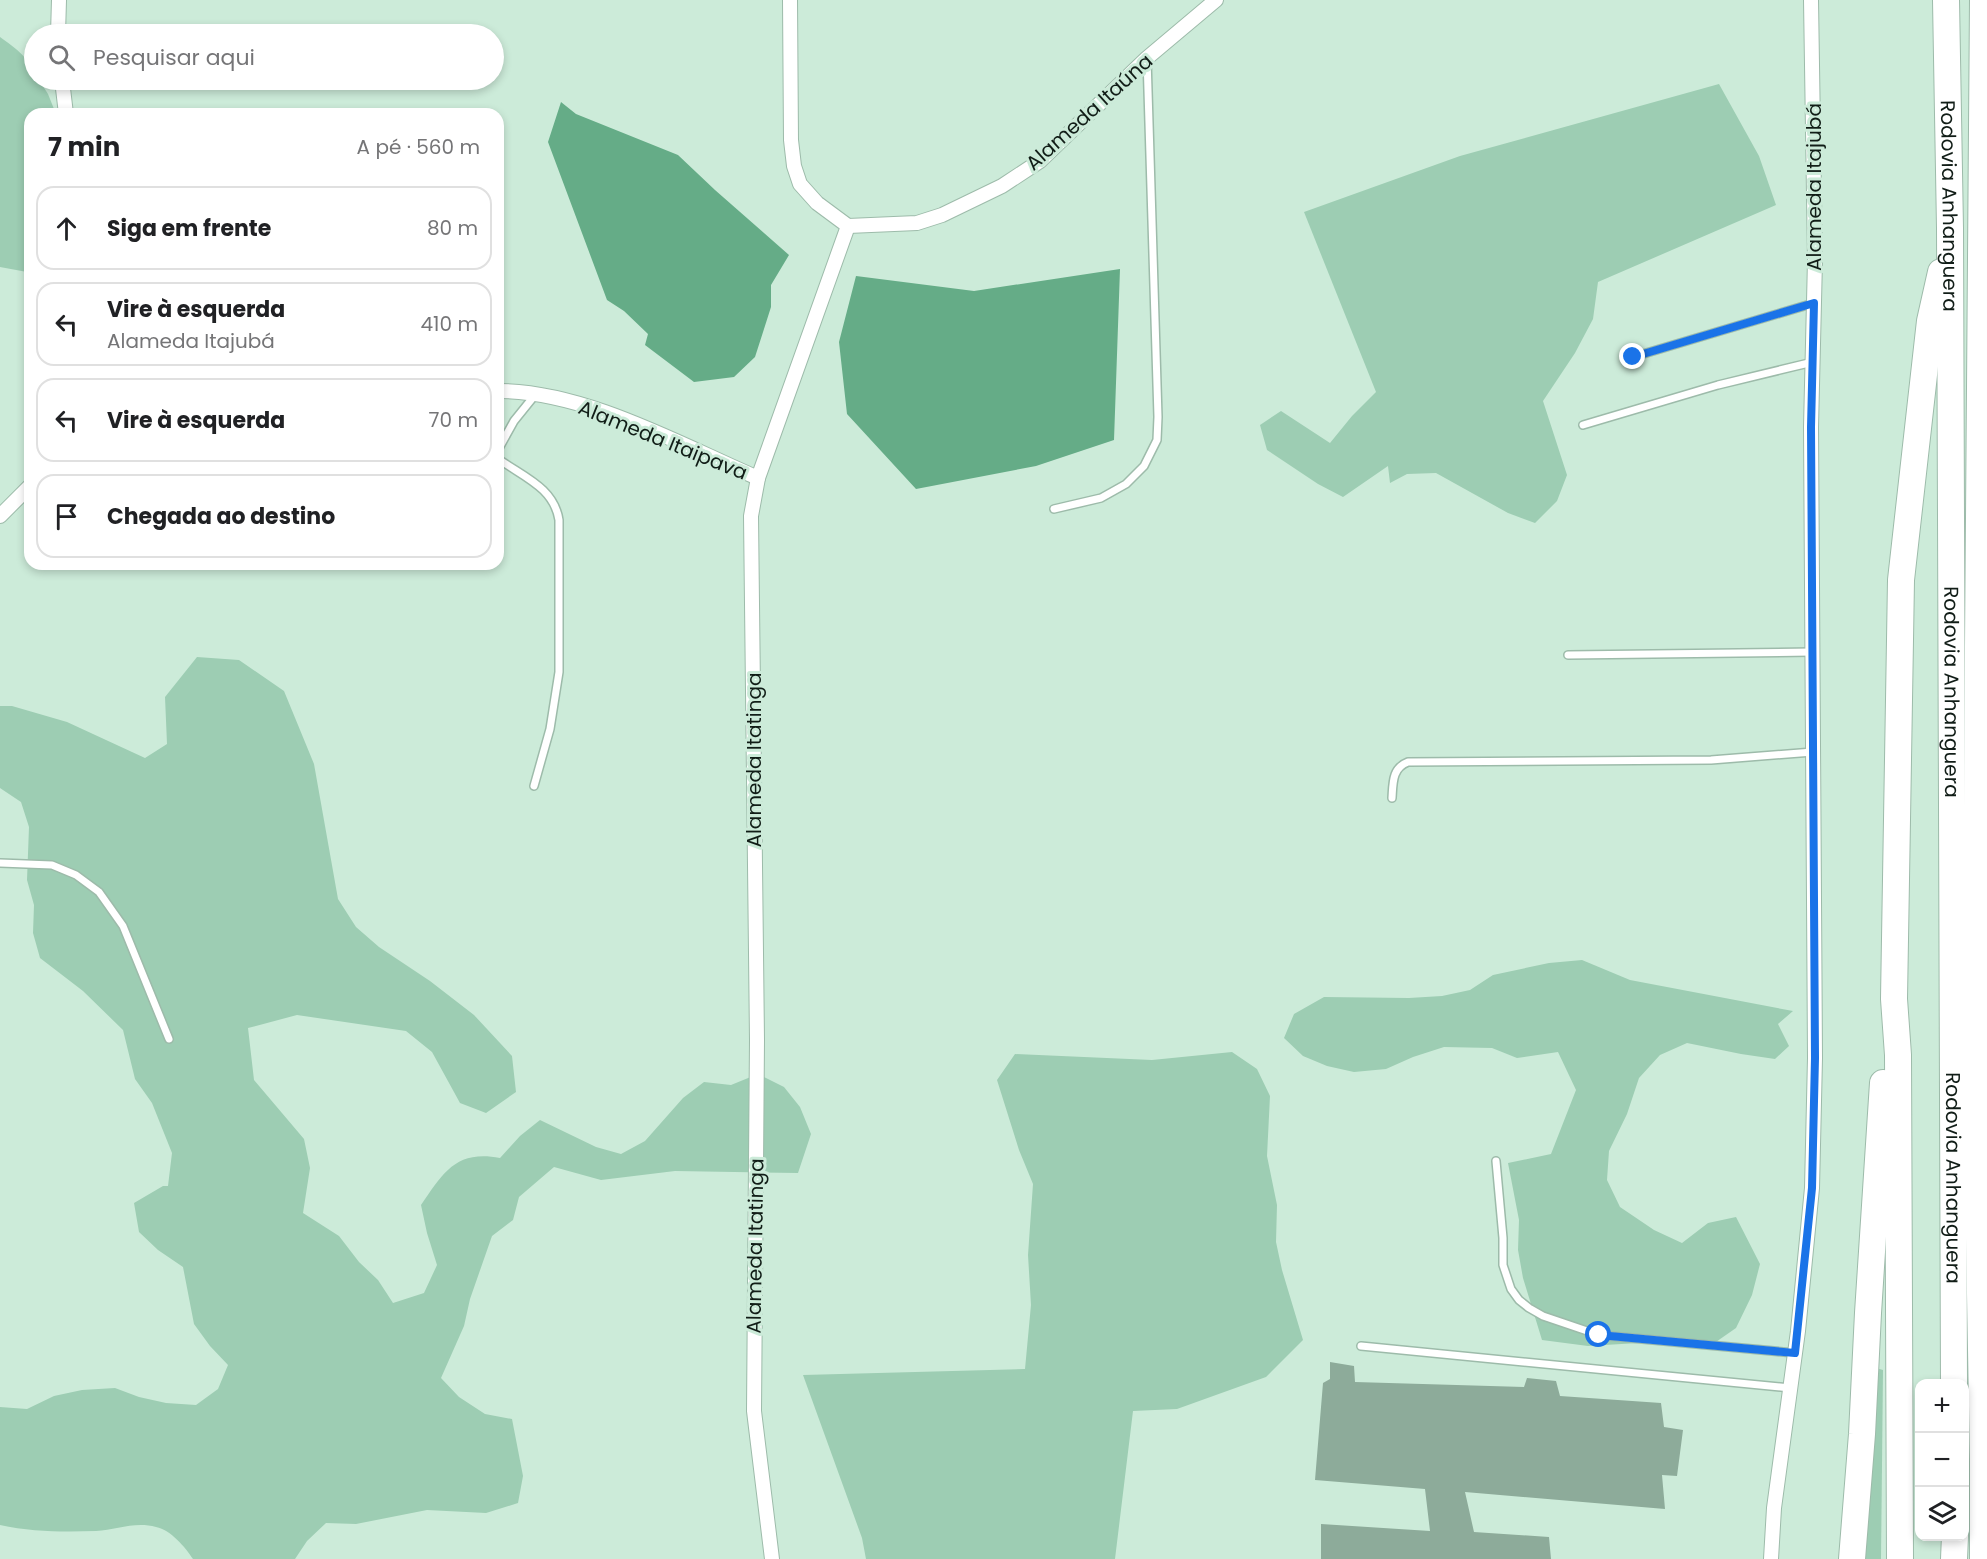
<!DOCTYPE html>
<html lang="pt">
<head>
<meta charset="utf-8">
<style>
	body { margin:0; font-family:Poppins,sans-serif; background:#f6f6f6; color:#202124 }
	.controls { position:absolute; right:18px; bottom:18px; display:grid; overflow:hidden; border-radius:12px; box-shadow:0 3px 9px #0003 }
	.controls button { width:54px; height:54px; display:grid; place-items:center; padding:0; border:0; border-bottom:2px solid #e0e0e0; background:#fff; color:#202124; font:30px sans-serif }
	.stop { position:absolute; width:18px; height:18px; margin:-14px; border:4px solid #1a73e8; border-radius:50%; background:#fff }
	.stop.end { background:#1a73e8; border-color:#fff; box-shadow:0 2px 6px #0008 }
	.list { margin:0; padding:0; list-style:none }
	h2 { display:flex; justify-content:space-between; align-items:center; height:78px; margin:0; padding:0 24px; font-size:26px }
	h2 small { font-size:20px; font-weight:400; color:#757577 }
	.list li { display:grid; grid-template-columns:39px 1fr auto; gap:18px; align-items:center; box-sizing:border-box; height:84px; margin:0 12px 12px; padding:0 12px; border:2px solid #e0e0e0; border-radius:18px }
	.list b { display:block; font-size:22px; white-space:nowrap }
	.list p { margin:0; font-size:20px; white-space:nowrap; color:#757577 }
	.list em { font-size:20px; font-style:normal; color:#757577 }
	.icon { flex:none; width:33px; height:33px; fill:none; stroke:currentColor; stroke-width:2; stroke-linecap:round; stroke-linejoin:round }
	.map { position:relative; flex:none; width:1987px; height:1559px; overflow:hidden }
	.search { position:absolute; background:#fff; box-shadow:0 3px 9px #0003; left:24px; top:24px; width:480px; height:66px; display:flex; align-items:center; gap:15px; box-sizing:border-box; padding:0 21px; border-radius:33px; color:#757577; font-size:22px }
	.panel { position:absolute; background:#fff; box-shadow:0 3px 9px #0003; left:24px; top:108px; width:480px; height:462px; border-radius:18px }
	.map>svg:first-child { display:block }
	.green { fill:#9dcdb3 }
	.water { fill:#65ac87 }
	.building { fill:#8dab9a }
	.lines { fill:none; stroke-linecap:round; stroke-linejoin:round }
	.service-casing { stroke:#9dbbaa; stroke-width:10 }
	.minor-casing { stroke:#9dbbaa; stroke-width:16 }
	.motorway-casing { stroke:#9dbbaa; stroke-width:28 }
	.service { stroke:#fff; stroke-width:7 }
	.minor { stroke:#fff; stroke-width:14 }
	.motorway { stroke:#fff; stroke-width:26 }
	.route { stroke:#1a73e8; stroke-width:8 }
	.labels { text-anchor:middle; stroke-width:6; stroke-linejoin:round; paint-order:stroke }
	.street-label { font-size:20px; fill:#111d17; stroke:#ccebd9 }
</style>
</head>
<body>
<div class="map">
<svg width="1987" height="1559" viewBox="0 0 1987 1559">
	<rect width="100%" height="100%" fill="#ccebd9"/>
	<g class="green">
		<path d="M0,37C14,47 34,60 34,80H39L48,94L56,114H30V276L27,272L0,267Z"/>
		<polygon points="1719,84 1759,156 1776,205 1598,282 1593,319 1575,353 1543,401 1567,475 1557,501 1535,523 1508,513 1436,473 1407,474 1390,483 1388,466 1343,497 1318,484 1267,450 1260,425 1281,411 1330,443 1352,416 1376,392 1304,212 1460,156"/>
		<path d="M197,657L239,660L284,691L314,764L338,899L356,927L379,947L430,981L474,1015L512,1056L516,1092L486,1113L460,1103L432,1052L406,1031L297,1015L248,1028L254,1080L304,1139L310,1168L303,1213L339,1236L359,1262L378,1280L393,1303L424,1293L437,1265L427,1233L421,1205C444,1172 456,1150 500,1158L520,1136L540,1120L596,1147L621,1154L645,1141L683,1098L704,1082L731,1085L758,1074L784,1087L800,1107L811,1134L798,1173L675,1171L601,1180L554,1167L519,1197L513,1220L492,1236L470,1299L464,1326L441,1378L459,1397L485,1414L512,1419L523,1476L518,1503L486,1513L427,1510L356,1524L326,1523L307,1541L295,1559H193C185,1547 171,1530 156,1527C135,1521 116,1530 96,1531C64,1532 32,1532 0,1525V1407L27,1409L54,1396L82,1390L115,1388L139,1397L166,1403L196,1405L218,1389L228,1365L210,1346L194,1324L183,1267L158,1250L139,1232L134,1203L163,1186H168L172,1153L152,1103L135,1079L123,1030L83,991L40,958L33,933L34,905L27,880L29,827L21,802L0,788V706H12L67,722L145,758L167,744L165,697Z"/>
		<polygon points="1582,960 1630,980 1793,1011 1778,1024 1789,1046 1775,1059 1741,1054 1687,1043 1660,1055 1639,1078 1627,1114 1609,1151 1607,1180 1620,1207 1654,1230 1682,1243 1708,1223 1736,1217 1760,1264 1752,1295 1736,1328 1713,1344 1672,1341 1588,1346 1542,1340 1523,1278 1518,1250 1519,1220 1508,1163 1551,1154 1576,1090 1558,1052 1517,1058 1492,1048 1444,1047 1413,1057 1386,1069 1354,1072 1327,1066 1303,1056 1284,1038 1294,1014 1324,997 1409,998 1442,996 1470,990 1493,975 1549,963"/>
		<polygon points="1232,1052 1257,1069 1270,1096 1267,1156 1277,1205 1276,1242 1282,1270 1303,1340 1266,1377 1177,1409 1133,1411 1115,1559 866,1559 862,1538 803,1375 1025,1369 1031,1305 1028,1255 1033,1184 1019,1150 997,1080 1015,1054 1152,1060"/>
		<polygon points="1876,1368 1883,1370 1881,1559 1861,1559"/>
	</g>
	<g class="water">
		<polygon points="561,102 576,114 678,155 715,190 789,255 771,285 771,307 755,357 734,377 694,382 645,345 648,334 624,311 607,300 548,142"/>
		<polygon points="1120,269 1114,440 1036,466 916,489 847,414 839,342 856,276 974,291"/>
	</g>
	<polygon class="building" points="1330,1362 1354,1366 1355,1382 1524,1387 1527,1378 1556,1381 1560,1396 1661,1403 1664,1427 1683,1430 1677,1476 1662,1475 1665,1509 1465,1492 1474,1532 1549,1537 1551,1559 1321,1559 1321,1524 1430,1531 1425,1489 1315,1480 1323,1383 1330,1379"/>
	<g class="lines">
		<defs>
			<g id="service">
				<polyline points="1633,357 1814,303"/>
				<polyline points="1583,425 1718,385 1813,362"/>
				<polyline points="498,450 514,421 535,395"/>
				<path d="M498,456L500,460C524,477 554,488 559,520V672L550,729L534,786"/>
				<polyline points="1054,509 1101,498 1126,484 1144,466 1157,440 1158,417 1147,58"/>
				<polyline points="1568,655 1812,652"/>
				<path d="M1392,798C1393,783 1392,768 1408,762L1711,760L1813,752"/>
				<polyline points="0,863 52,865 76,875 99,892 123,926 169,1039"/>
				<polyline points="1496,1161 1503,1238 1503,1265 1511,1289 1519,1300 1529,1308 1543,1316 1599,1335 1795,1353"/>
				<polyline points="1361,1346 1790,1388"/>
			</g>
			<g id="minor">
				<polyline points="58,34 59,0"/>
				<polyline points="62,80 66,114"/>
				<polyline points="848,226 917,223 942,215 1002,186 1040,161 1147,58 1216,0"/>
				<path d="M498,391C585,391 679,444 758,478"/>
				<polyline points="0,516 30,486"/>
				<polyline points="772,1559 754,1411 757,1040 751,516 758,478 848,226 817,203 800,184 794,166 791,140 790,0"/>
				<polyline points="1771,1559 1774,1508 1798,1331 1812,1188 1815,1058 1811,427 1815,260 1811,0"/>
			</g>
			<g id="motorway">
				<path id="s1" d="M1946,0L1950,228L1954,1384"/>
				<polyline points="1983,0 1978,647 1977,1125 1983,1461 1983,1559"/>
				<polyline points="1852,1559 1862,1434 1868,1313 1883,1083"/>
				<polyline points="1900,1559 1898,1055 1894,999 1901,580 1930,321 1941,272"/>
				<polyline points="1954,1559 1955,1536"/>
			</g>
		</defs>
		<use href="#service" class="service-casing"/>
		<use href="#minor" class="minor-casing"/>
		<use href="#motorway" class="motorway-casing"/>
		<use href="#service" class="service"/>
		<use href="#minor" class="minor"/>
		<use href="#motorway" class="motorway"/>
	</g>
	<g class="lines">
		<polyline class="route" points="1599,1335 1795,1353 1812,1188 1815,1058 1811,427 1814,303 1633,357"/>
	</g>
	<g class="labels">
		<g class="street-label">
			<text transform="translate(1089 112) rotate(-42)" y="7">Alameda Itaúna</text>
			<text transform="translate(1814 187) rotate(-90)" y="7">Alameda Itajubá</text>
			<text dy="7" stroke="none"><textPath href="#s1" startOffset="206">Rodovia Anhanguera</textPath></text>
			<text transform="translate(663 440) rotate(22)" y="7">Alameda Itaipava</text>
			<text dy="7" stroke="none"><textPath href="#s1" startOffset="692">Rodovia Anhanguera</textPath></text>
			<text transform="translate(754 760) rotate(-90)" y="7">Alameda Itatinga</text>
			<text dy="7" stroke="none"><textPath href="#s1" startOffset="1178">Rodovia Anhanguera</textPath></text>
			<text transform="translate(755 1246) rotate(-89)" y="7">Alameda Itatinga</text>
		</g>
	</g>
</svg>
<div class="controls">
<button>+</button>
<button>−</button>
<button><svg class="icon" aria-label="layers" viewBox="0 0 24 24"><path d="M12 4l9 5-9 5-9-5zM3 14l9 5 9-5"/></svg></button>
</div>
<div class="stop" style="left:1599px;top:1335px"></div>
<div class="stop end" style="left:1633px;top:357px"></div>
<div class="search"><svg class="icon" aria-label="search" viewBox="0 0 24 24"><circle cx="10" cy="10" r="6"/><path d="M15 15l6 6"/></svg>Pesquisar aqui</div>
<section class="panel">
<h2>7 min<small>A pé · 560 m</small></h2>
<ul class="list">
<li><svg class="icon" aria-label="ahead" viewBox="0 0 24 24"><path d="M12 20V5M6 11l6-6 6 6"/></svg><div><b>Siga em frente</b></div><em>80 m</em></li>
<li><svg class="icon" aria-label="left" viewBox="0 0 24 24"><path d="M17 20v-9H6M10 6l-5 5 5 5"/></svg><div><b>Vire à esquerda</b><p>Alameda Itajubá</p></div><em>410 m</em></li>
<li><svg class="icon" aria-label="left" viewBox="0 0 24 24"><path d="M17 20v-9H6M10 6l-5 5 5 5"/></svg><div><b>Vire à esquerda</b></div><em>70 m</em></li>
<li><svg class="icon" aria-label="arrive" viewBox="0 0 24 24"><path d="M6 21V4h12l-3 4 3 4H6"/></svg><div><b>Chegada ao destino</b></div></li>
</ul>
</section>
</div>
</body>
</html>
